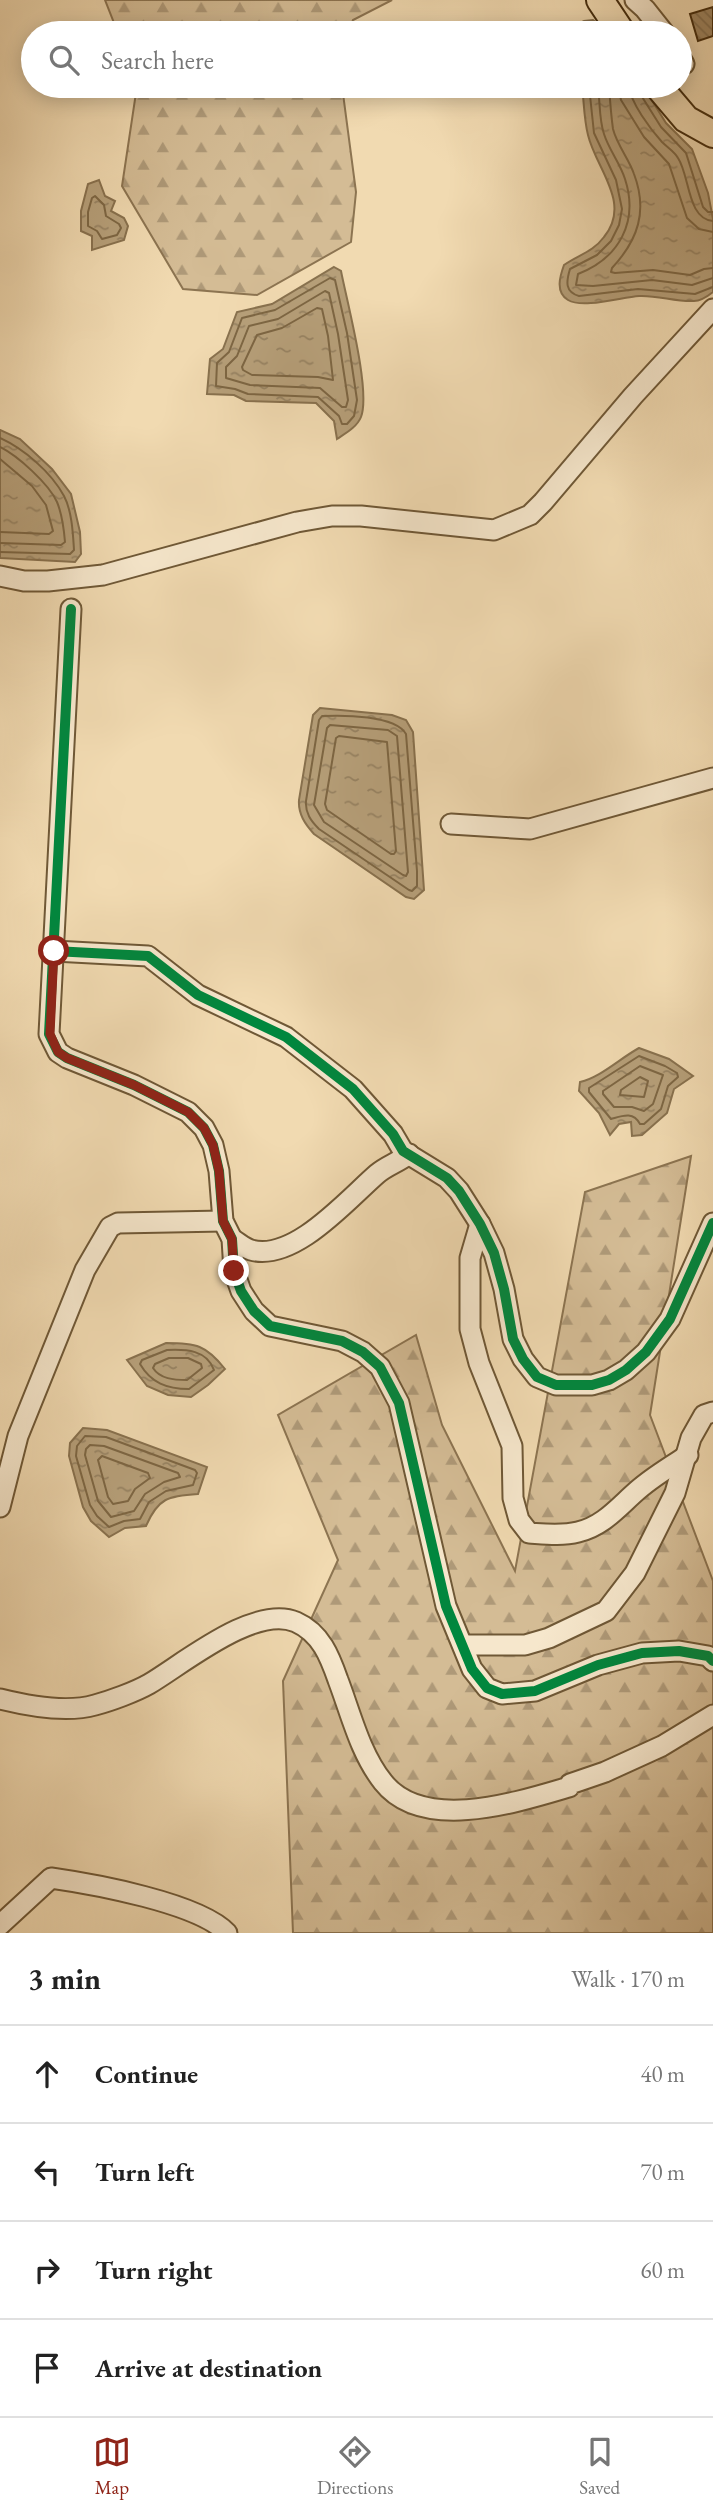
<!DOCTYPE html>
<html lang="en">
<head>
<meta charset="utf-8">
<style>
	body { margin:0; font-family:"EB Garamond",serif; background:#f2f2f2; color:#222 }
	.stop { position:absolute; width:21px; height:21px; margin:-16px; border:5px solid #8f2418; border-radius:50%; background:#fff }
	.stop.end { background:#8f2418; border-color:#fff; box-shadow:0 2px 7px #0008 }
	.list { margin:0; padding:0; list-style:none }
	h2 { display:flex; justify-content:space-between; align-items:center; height:91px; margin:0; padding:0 28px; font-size:30px }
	h2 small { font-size:23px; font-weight:400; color:#767676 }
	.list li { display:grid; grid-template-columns:46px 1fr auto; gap:21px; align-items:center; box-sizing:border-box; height:98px; padding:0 28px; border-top:2px solid #e0e0e0 }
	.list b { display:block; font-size:26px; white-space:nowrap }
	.list em { font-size:23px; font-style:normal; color:#767676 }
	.icon { flex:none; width:38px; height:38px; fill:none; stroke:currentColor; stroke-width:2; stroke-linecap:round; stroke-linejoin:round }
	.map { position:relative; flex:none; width:713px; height:1933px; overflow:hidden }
	.search { position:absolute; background:#fff; box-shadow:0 4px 18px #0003; left:21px; right:21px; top:21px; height:77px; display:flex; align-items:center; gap:18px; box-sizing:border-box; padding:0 24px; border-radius:38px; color:#767676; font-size:26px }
	.sheet { height:483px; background:#fff }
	nav { display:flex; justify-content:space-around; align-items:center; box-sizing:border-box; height:98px; border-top:2px solid #e0e0e0; background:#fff; font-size:19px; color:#767676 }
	nav a { display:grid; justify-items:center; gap:4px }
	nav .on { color:#8f2418 }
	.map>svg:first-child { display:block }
	.forest { fill:url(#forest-firs); stroke:#8c7451; stroke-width:2 }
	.water { fill:url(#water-ripples); stroke:#88714e; stroke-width:2 }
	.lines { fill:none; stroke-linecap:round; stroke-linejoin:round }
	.shore { stroke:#7d6643; stroke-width:2 }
	.building { fill:url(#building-back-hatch); stroke:#442c0d; stroke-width:2 }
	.minor-casing { stroke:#6f5836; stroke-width:23 }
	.major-casing { stroke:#442c0d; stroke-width:30 }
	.minor { stroke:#f6e7cc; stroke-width:19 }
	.major { stroke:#f1dab1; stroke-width:26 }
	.cycleway-casing { stroke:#f6e7cc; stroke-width:15 }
	.cycleway { stroke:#00873e; stroke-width:10 }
	.route { stroke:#8f2418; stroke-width:9 }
</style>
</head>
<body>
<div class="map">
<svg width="713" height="1933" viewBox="0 0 713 1933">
	<defs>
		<pattern id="forest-firs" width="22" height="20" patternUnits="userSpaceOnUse" patternTransform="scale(1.75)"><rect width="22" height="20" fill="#d4bc95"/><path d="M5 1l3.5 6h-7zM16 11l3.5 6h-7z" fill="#ae9978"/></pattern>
		<pattern id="water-ripples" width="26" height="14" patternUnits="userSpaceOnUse" patternTransform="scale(1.75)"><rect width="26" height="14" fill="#b69f79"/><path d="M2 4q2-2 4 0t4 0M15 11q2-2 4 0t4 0" fill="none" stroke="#968262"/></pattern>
		<pattern id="building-back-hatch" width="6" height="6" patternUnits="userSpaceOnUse" patternTransform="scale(1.75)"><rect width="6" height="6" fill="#9e8662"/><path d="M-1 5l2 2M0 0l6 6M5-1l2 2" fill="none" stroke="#826e4f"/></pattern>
	</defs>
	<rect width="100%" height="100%" fill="#f1dab1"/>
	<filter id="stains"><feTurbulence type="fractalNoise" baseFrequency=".00286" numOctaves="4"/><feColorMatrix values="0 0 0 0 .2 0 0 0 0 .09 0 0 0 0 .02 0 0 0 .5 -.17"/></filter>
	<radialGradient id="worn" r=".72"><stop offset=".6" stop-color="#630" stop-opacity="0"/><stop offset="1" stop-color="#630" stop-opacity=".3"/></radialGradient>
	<g class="forest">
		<polygon points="105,0 392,0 353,20 348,33 118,33"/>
		<polygon points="137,86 342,86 356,192 351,242 257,295 183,289 122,186"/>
		<polygon points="691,1156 650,1415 713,1581 713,1933 293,1933 283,1681 338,1560 278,1415 416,1335 442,1425 515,1571 585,1192"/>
	</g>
	<g class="water">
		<polygon points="593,20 603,27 608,33 570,33 572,27 584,21"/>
		<path d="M582,86H643L666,123L692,149L708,193L713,219V292C708,296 701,301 694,301C675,302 658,295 639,296C622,297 583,309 568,300C555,292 560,276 564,265C578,255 593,252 604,237C632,203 596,169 588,135C584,120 584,102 582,86Z"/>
		<polygon points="99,180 105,196 115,201 111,211 124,218 128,226 124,240 92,250 92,236 81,231 81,211 88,184"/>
		<path d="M334,267L341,271C347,302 371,391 361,417C357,427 346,433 337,439L334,421L316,403L246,401L234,395L207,394L210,359L223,349L237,312L272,304Z"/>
		<polygon points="0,430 20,439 52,469 71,494 80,532 81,554 75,562 0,558"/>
		<path d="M320,708L392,715L406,720L413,732L424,890L414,899L406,897L314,834C305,824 298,814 299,800L313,715Z"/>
		<path d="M639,1048L669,1059L693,1076L674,1089L667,1113L642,1135L632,1136L631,1122L619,1124L610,1135L599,1113L579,1091L580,1082C601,1077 619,1059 639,1048Z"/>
		<path d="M166,1343C196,1343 206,1345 225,1369L208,1385L191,1397L168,1395L147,1386L127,1360Z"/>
		<path d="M83,1428L107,1430L207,1467L198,1494C168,1496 158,1498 146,1526L125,1528L109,1537L91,1521L83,1507L69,1456L70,1443Z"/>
	</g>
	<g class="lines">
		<g class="shore">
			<path d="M589,86L594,133L616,180L622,209L619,225L611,241L597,255L570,269C566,282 565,292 579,296L638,289L695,294L713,287"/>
			<path d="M598,86C600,101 599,120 604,134C609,150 620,163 625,179C639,222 619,258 578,274L576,285L593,286L652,280L692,285L713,278"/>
			<path d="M609,86C610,100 611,115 613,129C617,145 629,159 634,174C648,211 638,240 612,268L611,272L615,273L653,270L690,275L704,269L713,268"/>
			<polyline points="618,86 621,100 644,137 669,164 687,218 699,229 713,232"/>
			<path d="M629,86C630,102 651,130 662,142C667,147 675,152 678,158C690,176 687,219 713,221"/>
			<polyline points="638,86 639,92 661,127 686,153 703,207 708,212 713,212"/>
			<polygon points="95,196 104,205 106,216 119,224 121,228 117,235 102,239 97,231 88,226 88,212 92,198"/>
			<polygon points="330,278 335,280 347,333 357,400 354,416 347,424 342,424 339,416 318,397 248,394 235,389 216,386 217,363 229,352 242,318 275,310"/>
			<polygon points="325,291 329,293 338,334 348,400 346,407 342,407 320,388 250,385 226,378 226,367 237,356 249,326 278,319"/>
			<polygon points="317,308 322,309 328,336 333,380 318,377 252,375 243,370 242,367 257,335 282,328"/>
			<path d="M0,438C24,449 51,472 64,496C72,511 73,534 74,550L70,554L0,552"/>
			<path d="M0,447C18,456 49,484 57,502C62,514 64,530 65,542L61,545L0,543"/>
			<polyline points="0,459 32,486 46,505 53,531 49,534 0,532"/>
			<path d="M322,716C343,715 395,715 406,734L417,871V886L412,891L409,890L319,829C311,821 305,813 306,801L319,720Z"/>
			<polygon points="330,725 388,730 397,736 408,872 406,876 403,875 324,822 314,805 327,728"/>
			<polygon points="339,736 387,742 396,851 394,854 391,854 327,810 325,804 336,738"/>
			<path d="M639,1056L665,1066L677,1073L678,1077L668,1086L661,1109L644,1124H640C633,1111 622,1116 611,1119L589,1092V1088Z"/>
			<polygon points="640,1066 663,1075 653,1104 644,1111 632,1107 614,1107 603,1094 603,1091"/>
			<polygon points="640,1077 648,1081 644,1097 620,1095 621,1090"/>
			<path d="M167,1350C186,1349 207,1350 214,1370L189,1389C167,1389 151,1383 140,1364L142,1360Z"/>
			<path d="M169,1358H188L201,1364L202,1368L187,1380C174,1380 160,1379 153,1368L155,1364Z"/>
			<polygon points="85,1436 106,1437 195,1470 197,1473 193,1485 166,1491 149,1502 140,1519 124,1521 109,1527 97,1516 90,1505 76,1456 77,1446"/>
			<polygon points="90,1445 104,1446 178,1473 180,1477 164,1482 145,1494 134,1511 111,1517 98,1501 85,1455 86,1449"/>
			<polygon points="102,1456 148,1473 150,1478 135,1489 128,1501 113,1504 108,1497 98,1460"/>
		</g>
	</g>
	<polygon class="building" points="713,7 713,36 698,41 690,14"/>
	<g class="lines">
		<defs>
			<g id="minor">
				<polyline points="635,0 645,9 664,33"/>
				<polyline points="680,57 684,64"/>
				<polyline points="0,576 24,581 48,581 103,575 297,522 332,516 361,516 494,530 530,515 543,502 633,396 713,309"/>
				<polyline points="71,609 49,1034 58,1052 67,1058 134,1085 188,1112 204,1128 213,1145 219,1171 223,1221 232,1239 234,1271 241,1291 254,1311 270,1326 342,1341 363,1352 380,1367 399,1403 446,1606 472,1669 487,1688 502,1694 535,1691 598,1665 642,1653 679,1651 708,1656 713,1661"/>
				<polyline points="451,824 530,829 713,778"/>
				<polyline points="54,951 148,956 198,995 286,1037 353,1089 393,1134 403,1151 447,1178 459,1191 480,1224 494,1253 504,1289 513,1339 523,1359 537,1377 556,1385 592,1385 609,1380 626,1370 646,1352 670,1319 713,1223"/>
				<path d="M480,1224L470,1258V1329L479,1363L512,1446L513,1498L519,1520L529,1533C545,1534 562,1536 578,1532C604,1526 619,1506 639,1489C654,1476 671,1466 688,1455"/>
				<path d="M232,1239C238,1242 244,1248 251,1250C294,1262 347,1200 377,1174C386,1166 399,1162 409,1154"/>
				<polyline points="0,1507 18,1436 85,1270 110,1227 118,1223 223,1221"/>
				<polyline points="463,1645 525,1645 549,1638 606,1611 635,1573 675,1493 691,1438 704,1415 713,1412"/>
				<path d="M0,1699C28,1706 67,1713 95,1705C110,1701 135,1692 149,1684C183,1664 255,1604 296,1622C321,1633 330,1657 338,1680C351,1714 360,1753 383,1782C423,1833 518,1802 569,1787L570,1784L605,1772L662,1746L713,1715"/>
				<path d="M0,1925L51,1878C93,1884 199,1903 227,1933"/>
			</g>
			<g id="major">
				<polyline points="600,0 622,33"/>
				<polyline points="658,86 686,119 713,134"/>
			</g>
		</defs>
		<use href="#minor" class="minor-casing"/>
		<use href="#major" class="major-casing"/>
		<use href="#minor" class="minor"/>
		<use href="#major" class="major"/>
		<defs>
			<g id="cycleway">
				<polyline points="71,609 49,1034 58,1052 67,1058 134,1085 188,1112 204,1128 213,1145 219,1171 223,1221 232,1239 234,1271 241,1291 254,1311 270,1326 342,1341 363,1352 380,1367 399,1403 446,1606 472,1669 487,1688 502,1694 535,1691 598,1665 642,1653 679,1651 708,1656 713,1661"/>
				<polyline points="54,951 148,956 198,995 286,1037 353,1089 393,1134 403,1151 447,1178 459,1191 480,1224 494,1253 504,1289 513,1339 523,1359 537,1377 556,1385 592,1385 609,1380 626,1370 646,1352 670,1319 713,1223"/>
			</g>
		</defs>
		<use href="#cycleway" class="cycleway-casing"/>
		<use href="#cycleway" class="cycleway"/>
	</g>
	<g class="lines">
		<polyline class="route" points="54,951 50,1034 58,1052 67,1058 134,1085 188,1112 204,1128 213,1145 219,1171 223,1221 232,1239 234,1271"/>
	</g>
	<rect width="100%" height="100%" filter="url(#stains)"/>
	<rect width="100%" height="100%" fill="url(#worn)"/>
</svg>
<div class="stop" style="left:54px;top:951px"></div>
<div class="stop end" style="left:234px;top:1271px"></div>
<div class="search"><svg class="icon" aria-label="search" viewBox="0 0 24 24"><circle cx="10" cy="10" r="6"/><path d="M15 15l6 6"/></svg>Search here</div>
</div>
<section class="sheet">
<h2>3 min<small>Walk · 170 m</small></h2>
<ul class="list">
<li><svg class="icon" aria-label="ahead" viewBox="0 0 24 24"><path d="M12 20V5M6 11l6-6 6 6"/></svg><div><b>Continue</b></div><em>40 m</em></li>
<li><svg class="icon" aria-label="left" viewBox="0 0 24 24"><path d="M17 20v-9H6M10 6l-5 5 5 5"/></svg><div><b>Turn left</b></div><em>70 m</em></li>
<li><svg class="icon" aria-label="right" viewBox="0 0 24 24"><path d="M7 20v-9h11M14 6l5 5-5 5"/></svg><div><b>Turn right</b></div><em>60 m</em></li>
<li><svg class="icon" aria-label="arrive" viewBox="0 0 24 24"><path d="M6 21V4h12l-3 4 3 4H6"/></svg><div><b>Arrive at destination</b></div></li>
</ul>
</section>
<nav>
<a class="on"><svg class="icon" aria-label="map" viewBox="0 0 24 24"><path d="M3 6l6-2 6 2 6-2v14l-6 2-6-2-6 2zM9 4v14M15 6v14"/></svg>Map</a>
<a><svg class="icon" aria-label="directions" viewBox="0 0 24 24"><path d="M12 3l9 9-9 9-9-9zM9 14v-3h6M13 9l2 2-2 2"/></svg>Directions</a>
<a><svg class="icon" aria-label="saved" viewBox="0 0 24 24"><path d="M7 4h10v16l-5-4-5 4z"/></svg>Saved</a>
</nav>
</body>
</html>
